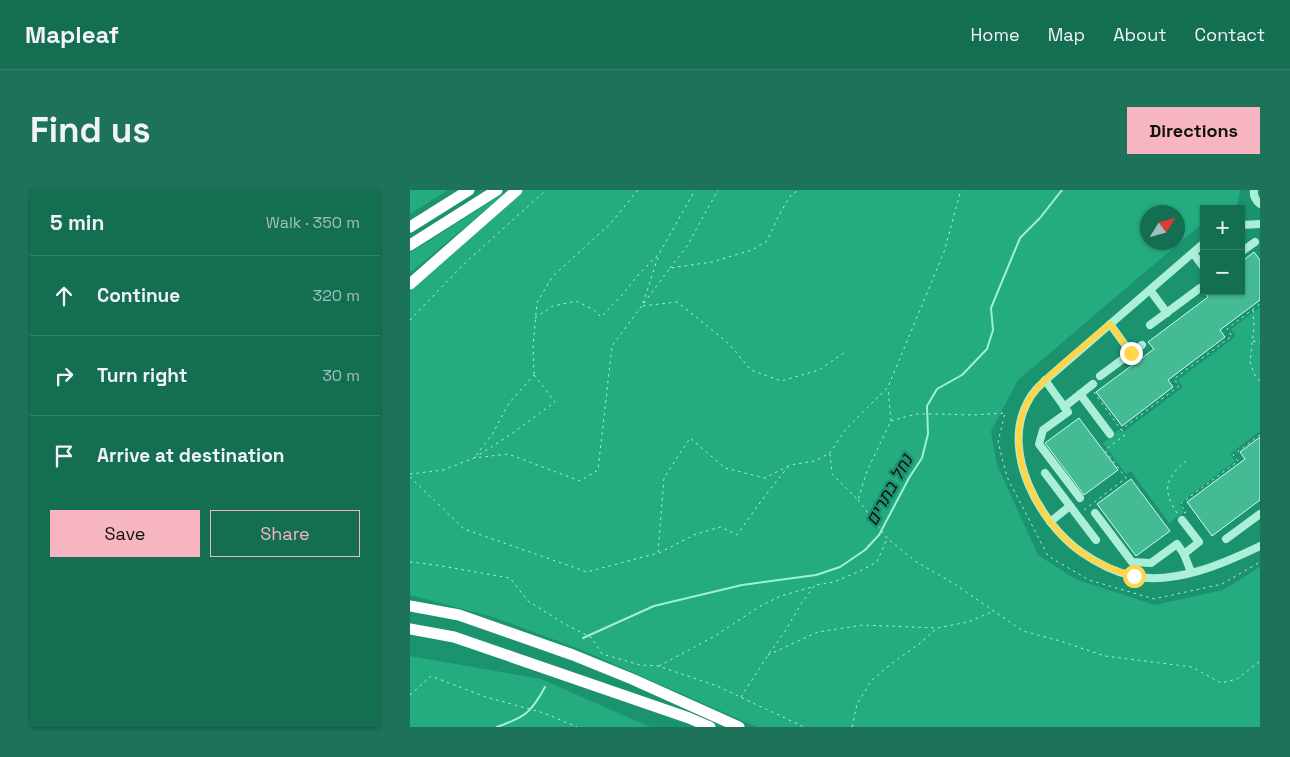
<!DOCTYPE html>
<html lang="en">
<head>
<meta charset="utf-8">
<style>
	body { margin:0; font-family:"Space Grotesk",Heebo,sans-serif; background:#1d7359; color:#f1f3f6 }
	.controls { position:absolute; right:15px; top:15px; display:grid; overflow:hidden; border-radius:0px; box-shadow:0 1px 4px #0004 }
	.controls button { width:45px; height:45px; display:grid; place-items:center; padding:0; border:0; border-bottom:1px solid #338169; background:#146e52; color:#f1f3f6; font:25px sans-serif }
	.compass { position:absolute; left:730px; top:15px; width:45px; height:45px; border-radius:50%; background:#146e52; box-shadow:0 1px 4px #0004; rotate:53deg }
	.stop { position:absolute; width:15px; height:15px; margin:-11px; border:4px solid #ffd54a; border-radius:50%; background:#fff }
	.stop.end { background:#ffd54a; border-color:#fff; box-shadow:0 1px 5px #0008 }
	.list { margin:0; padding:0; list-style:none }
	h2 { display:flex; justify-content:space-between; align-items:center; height:65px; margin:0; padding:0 20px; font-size:21px }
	h2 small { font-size:16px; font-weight:400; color:#9dc0b8 }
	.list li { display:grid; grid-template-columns:32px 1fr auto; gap:15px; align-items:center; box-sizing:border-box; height:80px; padding:0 20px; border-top:1px solid #338169 }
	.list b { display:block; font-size:19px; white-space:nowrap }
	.list em { font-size:16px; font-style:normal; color:#9dc0b8 }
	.actions { display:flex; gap:10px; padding:15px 20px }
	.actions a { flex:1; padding:11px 0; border:1px solid #f7b5c1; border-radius:0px; text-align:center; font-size:18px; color:#f7b5c1 }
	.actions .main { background:#f7b5c1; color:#111 }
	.icon { flex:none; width:28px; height:28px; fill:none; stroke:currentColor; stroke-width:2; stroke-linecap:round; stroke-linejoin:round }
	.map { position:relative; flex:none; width:850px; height:537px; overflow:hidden; border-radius:0px }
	header { display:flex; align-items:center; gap:30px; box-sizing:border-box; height:70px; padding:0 25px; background:#146e52; border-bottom:1px solid #338169 }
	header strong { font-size:24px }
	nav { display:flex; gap:28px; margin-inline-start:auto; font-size:18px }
	.intro { display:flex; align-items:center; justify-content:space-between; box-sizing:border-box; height:120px; padding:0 30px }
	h1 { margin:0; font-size:35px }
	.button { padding:12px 22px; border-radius:0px; background:#f7b5c1; color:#111; font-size:18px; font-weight:700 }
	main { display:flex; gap:30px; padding:0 30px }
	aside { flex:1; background:#146e52; border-radius:0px; box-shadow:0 1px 4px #0004 }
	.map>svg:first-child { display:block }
	.green { fill:#24ac80; fill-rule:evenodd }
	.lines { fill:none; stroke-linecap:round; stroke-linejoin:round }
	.stream { stroke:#9ff1d6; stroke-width:2 }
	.building { fill:#44ba95; stroke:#d2faee }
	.path { stroke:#acefd9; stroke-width:1; stroke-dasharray:2.5 4; stroke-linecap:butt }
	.minor { stroke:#acefd9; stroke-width:8 }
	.highway { stroke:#fff; stroke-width:11 }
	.route { stroke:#ffd54a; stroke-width:6 }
	.labels { text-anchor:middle; stroke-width:5; stroke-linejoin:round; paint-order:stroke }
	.water-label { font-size:18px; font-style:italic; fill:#111; stroke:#1b936e }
</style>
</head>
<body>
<header>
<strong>Mapleaf</strong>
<nav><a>Home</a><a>Map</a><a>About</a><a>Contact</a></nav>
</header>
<div class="intro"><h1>Find us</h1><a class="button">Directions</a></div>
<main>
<aside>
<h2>5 min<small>Walk · 350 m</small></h2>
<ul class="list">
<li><svg class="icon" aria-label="ahead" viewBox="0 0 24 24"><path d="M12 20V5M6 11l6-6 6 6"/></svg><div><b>Continue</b></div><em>320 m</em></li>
<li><svg class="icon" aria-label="right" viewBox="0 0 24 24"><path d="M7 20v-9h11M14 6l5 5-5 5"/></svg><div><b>Turn right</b></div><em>30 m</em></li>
<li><svg class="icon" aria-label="arrive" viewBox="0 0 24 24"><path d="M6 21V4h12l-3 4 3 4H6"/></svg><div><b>Arrive at destination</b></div></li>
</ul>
<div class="actions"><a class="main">Save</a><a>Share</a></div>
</aside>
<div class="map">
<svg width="850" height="537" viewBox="0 0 850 537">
	<rect width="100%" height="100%" fill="#1b936e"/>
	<g class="green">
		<polygon points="0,0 38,0 0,24"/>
		<polygon points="99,0 0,83 0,63"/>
		<path d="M114,0H830L827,18L794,19V32L608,190L581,241L587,275L628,365L665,389L745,415L813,400L850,377V537H347L172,460L83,427L0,405V101L9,92L65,44ZM738,22H768V52H738Z"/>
		<polygon points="850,117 850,241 820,264 825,271 769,314 774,322 759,333 721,281 716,284 693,253 709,240 712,243 773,197 768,190 826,146 821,139"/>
		<polygon points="0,466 131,489 240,537 0,537"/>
	</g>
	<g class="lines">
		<g class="stream">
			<polyline points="173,448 244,416 332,395 406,385 430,377 455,360 469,345 499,288 512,268 518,244 517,216 527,199 552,185 577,159 583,140 581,118 610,48 630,28 652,0"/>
			<path d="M87,537C115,527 121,523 135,497"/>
		</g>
	</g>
	<g class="building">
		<polygon points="844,62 850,70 850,110 810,140 815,147 758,190 763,197 712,236 686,202 744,159 738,152 798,107 794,101 831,101 831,72"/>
		<polygon points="669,228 708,280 674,305 635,253"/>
		<polygon points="850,247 850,310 802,346 777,312 835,269 830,262"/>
		<polygon points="721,289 760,341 726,366 687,314"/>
	</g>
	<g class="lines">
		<g class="path">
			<polyline points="260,78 277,56 308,0"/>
			<polyline points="233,113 249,64"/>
			<polyline points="233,116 267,112 290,130 319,154 341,180 371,191 409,180 435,162"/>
			<polyline points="843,120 844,137 840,172 844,184 850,191"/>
			<polyline points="125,128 143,116 166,111 184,120 191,127 212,105 229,84 249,64 285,0"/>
			<polyline points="0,130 55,73 136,0"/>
			<polyline points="843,151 850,152"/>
			<polyline points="124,184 123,156 127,113 142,87 200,34 228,0"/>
			<polygon points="124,185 145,212 100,245 64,268 83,243 99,213"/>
			<polyline points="684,202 711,240 769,196 764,189 822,146 817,139 850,114"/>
			<polyline points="481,231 506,224 532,224 562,225 595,223 588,252 597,287 638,366 679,390 744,409 812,394 850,372"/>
			<polyline points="420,264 422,284 448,310 457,281 481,231 478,198"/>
			<polyline points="0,284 33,280 64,268 98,264 170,291 188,280 202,156 260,78 302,72 342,60 357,51 369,25 381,5 389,0"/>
			<polyline points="0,287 54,339 177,382 248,363 254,288 280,248 315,278 355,288 380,275 405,271 420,263 436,239 478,197 534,62 551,0"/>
			<polyline points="448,310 477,348 505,371 543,393 613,441 650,451 695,466 782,477 811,493 827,489 850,471"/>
			<polyline points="674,320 716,288 695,260 715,245 712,240"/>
			<path d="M767,323C752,300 755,288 776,271"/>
			<polyline points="774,323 776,322 770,314 828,271 823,265 850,245"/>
			<polyline points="249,363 286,344 311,337 327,345 357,303 378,277"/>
			<polyline points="0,372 26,375 100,388 118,411 153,433 182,448 192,464 230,475 248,476 307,496 394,537"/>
			<polyline points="358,465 408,442 453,435 527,438 558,432 584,421"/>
			<polyline points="249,476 305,446 352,415 371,406 405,396"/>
			<polyline points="0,505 21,486 76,507 134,523 167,537"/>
			<polyline points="331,507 358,465 374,443 391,414 405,395 424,392 450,381 467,372 477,349"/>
			<polyline points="442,537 447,514 461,491 481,474 509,454 526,439"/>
		</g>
		<g class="minor">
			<path d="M844,0C843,6 845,10 850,14"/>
			<polyline points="831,35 850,34"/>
			<path d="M794,53L639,187C630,195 622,202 617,213C591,263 630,333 671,362C687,373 704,382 723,386C764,395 813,374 850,356"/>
			<polyline points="831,62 845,52"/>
			<polyline points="783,63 794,78"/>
			<polyline points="740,100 757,123"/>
			<polyline points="700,134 721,163"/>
			<polyline points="740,135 790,98"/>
			<polyline points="690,186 732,155"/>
			<polyline points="635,190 658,222 633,240 629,254 670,308"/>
			<polyline points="670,204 700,244"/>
			<polyline points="654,217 683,194"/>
			<polyline points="635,283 686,350"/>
			<polyline points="685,323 722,372 741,373 767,354 774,364 781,382"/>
			<polyline points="772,330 789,352 774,364"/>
			<polyline points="640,332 660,316"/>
			<polyline points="816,349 850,324"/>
		</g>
		<g class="highway">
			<polyline points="0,37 59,0"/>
			<polyline points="0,55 87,0"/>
			<polyline points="0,94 107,0"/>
			<polyline points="0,416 49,425 163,465 222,489 329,537"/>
			<polyline points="0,439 44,447 279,528 300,537"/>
		</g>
	</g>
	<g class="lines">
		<path class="route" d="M721,163L700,134C685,146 671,159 656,171C642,184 626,196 617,213C591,262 630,334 672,363C688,374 705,381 724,386"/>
	</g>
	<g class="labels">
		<g class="water-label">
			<text transform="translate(479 300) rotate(-61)" y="6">נחל בתרים</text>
		</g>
	</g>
</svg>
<div class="controls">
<button>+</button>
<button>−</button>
</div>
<svg class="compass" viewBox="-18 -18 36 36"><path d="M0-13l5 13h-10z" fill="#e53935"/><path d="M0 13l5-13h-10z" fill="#9dc0b8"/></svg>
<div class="stop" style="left:724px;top:386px"></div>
<div class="stop end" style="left:721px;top:163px"></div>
</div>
</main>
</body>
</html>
